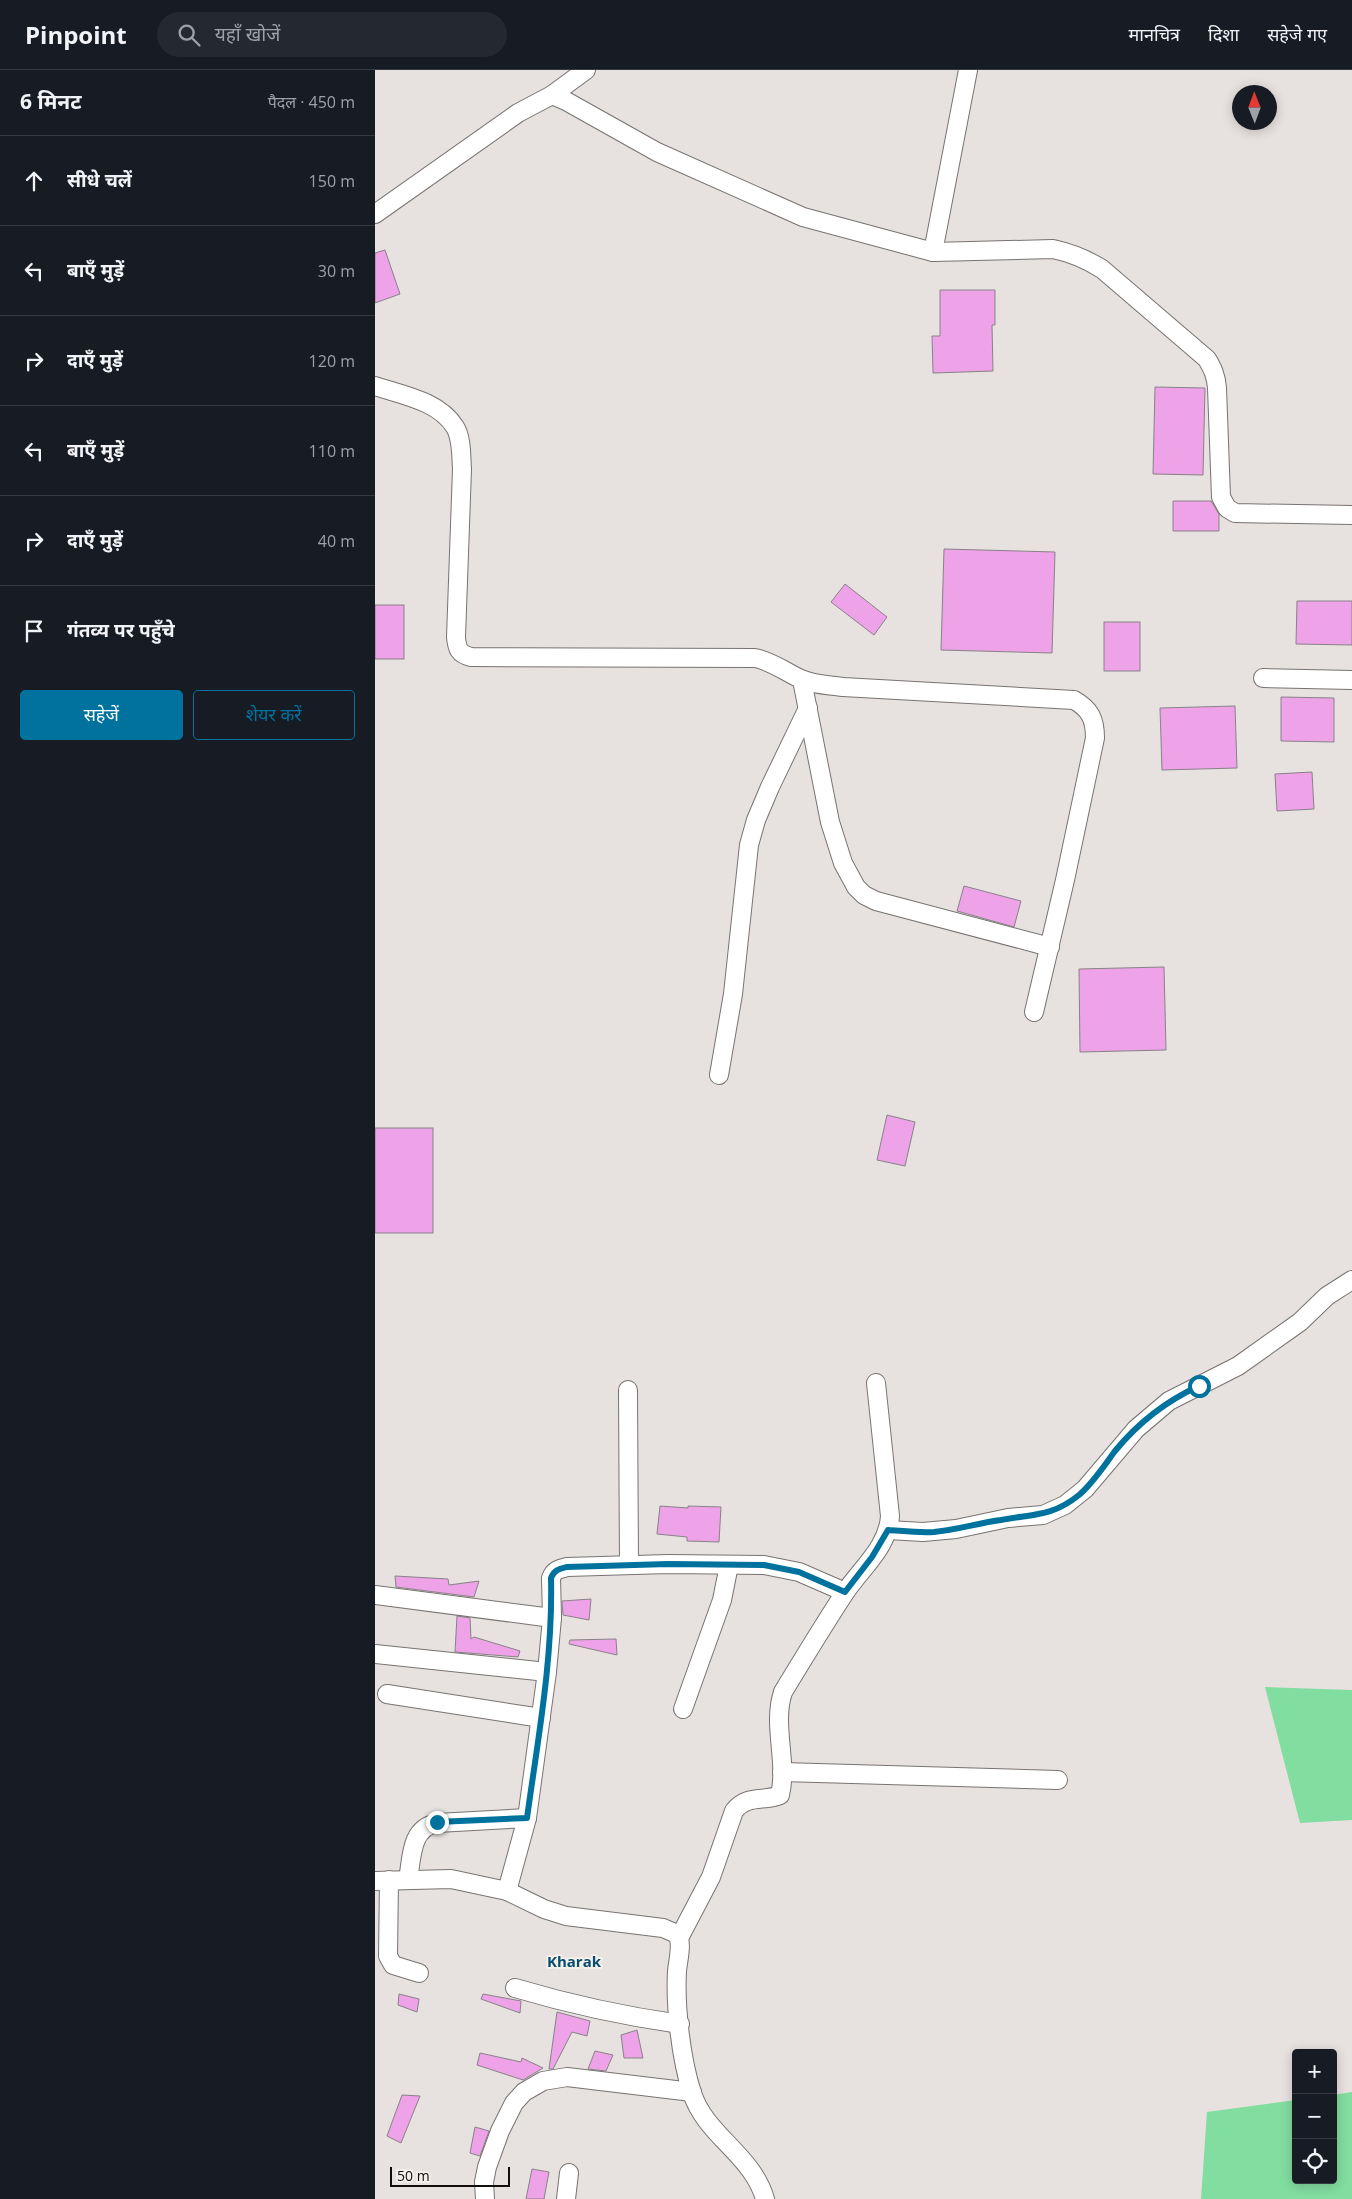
<!DOCTYPE html>
<html lang="hi">
<head>
<meta charset="utf-8">
<style>
	body { margin:0; font-family:"Open Sans","Noto Sans Devanagari",sans-serif; background:#242831; color:#f1f3f6 }
	.controls { position:absolute; right:15px; bottom:15px; display:grid; overflow:hidden; border-radius:5px; box-shadow:0 2px 12px #0003 }
	.controls button { width:45px; height:45px; display:grid; place-items:center; padding:0; border:0; border-bottom:1px solid #363941; background:#171b24; color:#f1f3f6; font:25px sans-serif }
	.compass { position:absolute; left:857px; top:15px; width:45px; height:45px; border-radius:50%; background:#171b24; box-shadow:0 2px 12px #0003; rotate:359deg }
	.scale { position:absolute; left:15px; bottom:12px; width:120px; box-sizing:border-box; padding-left:5px; border:2px solid #110f0e; border-top:0; font-size:14px; line-height:18px; white-space:nowrap; color:#110f0e; -webkit-text-stroke:4px #f5efec; paint-order:stroke }
	.stop { position:absolute; width:15px; height:15px; margin:-11px; border:4px solid #00729d; border-radius:50%; background:#fff }
	.stop.end { background:#00729d; border-color:#fff; box-shadow:0 1px 5px #0008 }
	.list { margin:0; padding:0; list-style:none }
	h2 { display:flex; justify-content:space-between; align-items:center; height:65px; margin:0; padding:0 20px; font-size:21px }
	h2 small { font-size:16px; font-weight:400; color:#9ea1a6 }
	.list li { display:grid; grid-template-columns:32px 1fr auto; gap:15px; align-items:center; box-sizing:border-box; height:90px; padding:0 20px; border-top:1px solid #363941 }
	.list b { display:block; font-size:19px; white-space:nowrap }
	.list em { font-size:16px; font-style:normal; color:#9ea1a6 }
	.actions { display:flex; gap:10px; padding:15px 20px }
	.actions a { flex:1; padding:11px 0; border:1px solid #00729d; border-radius:5px; text-align:center; font-size:18px; color:#00729d }
	.actions .main { background:#00729d; color:#fff }
	.icon { flex:none; width:28px; height:28px; fill:none; stroke:currentColor; stroke-width:2; stroke-linecap:round; stroke-linejoin:round }
	.map { position:relative; flex:none; width:977px; height:2129px; overflow:hidden }
	header { display:flex; align-items:center; gap:30px; box-sizing:border-box; height:70px; padding:0 25px; background:#171b24; border-bottom:1px solid #363941 }
	header strong { font-size:24px }
	nav { display:flex; gap:28px; margin-inline-start:auto; font-size:18px }
	.search { width:350px; height:45px; background:#242831; display:flex; align-items:center; gap:12px; box-sizing:border-box; padding:0 18px; border-radius:28px; color:#9ea1a6; font-size:19px }
	main { display:flex }
	aside { flex:1; background:#171b24 }
	.map>svg:first-child { display:block }
	.green { fill:#82dda0 }
	.building { fill:#eea2e8; stroke:#878387 }
	.lines { fill:none; stroke-linecap:round; stroke-linejoin:round }
	.street-casing { stroke:#787370; stroke-width:20 }
	.street { stroke:#fff; stroke-width:18 }
	.route { stroke:#00729d; stroke-width:6 }
	.labels { text-anchor:middle; stroke-width:4; stroke-linejoin:round; paint-order:stroke }
	.neighbourhood-label { font-size:15px; font-weight:bold; fill:#074e6c; stroke:#f5efec }
</style>
</head>
<body>
<header>
<strong>Pinpoint</strong>
<div class="search"><svg class="icon" aria-label="search" viewBox="0 0 24 24"><circle cx="10" cy="10" r="6"/><path d="M15 15l6 6"/></svg>यहाँ खोजें</div>
<nav><a>मानचित्र</a><a>दिशा</a><a>सहेजे गए</a></nav>
</header>
<main>
<aside>
<h2>6 मिनट<small>पैदल · 450 m</small></h2>
<ul class="list">
<li><svg class="icon" aria-label="ahead" viewBox="0 0 24 24"><path d="M12 20V5M6 11l6-6 6 6"/></svg><div><b>सीधे चलें</b></div><em>150 m</em></li>
<li><svg class="icon" aria-label="left" viewBox="0 0 24 24"><path d="M17 20v-9H6M10 6l-5 5 5 5"/></svg><div><b>बाएँ मुड़ें</b></div><em>30 m</em></li>
<li><svg class="icon" aria-label="right" viewBox="0 0 24 24"><path d="M7 20v-9h11M14 6l5 5-5 5"/></svg><div><b>दाएँ मुड़ें</b></div><em>120 m</em></li>
<li><svg class="icon" aria-label="left" viewBox="0 0 24 24"><path d="M17 20v-9H6M10 6l-5 5 5 5"/></svg><div><b>बाएँ मुड़ें</b></div><em>110 m</em></li>
<li><svg class="icon" aria-label="right" viewBox="0 0 24 24"><path d="M7 20v-9h11M14 6l5 5-5 5"/></svg><div><b>दाएँ मुड़ें</b></div><em>40 m</em></li>
<li><svg class="icon" aria-label="arrive" viewBox="0 0 24 24"><path d="M6 21V4h12l-3 4 3 4H6"/></svg><div><b>गंतव्य पर पहुँचे</b></div></li>
</ul>
<div class="actions"><a class="main">सहेजें</a><a>शेयर करें</a></div>
</aside>
<div class="map">
<svg width="977" height="2129" viewBox="0 0 977 2129">
	<rect width="100%" height="100%" fill="#e7e1df"/>
	<g class="green">
		<polygon points="890,1617 977,1620 977,1750 925,1753"/>
		<polygon points="977,2022 977,2129 826,2129 832,2042 921,2030 921,2110 958,2110 958,2025"/>
	</g>
	<g class="building">
		<polygon points="10,180 25,224 0,233 0,183"/>
		<polygon points="565,220 620,220 620,255 617,255 618,301 558,303 557,266 565,266"/>
		<polygon points="780,317 830,318 828,405 778,404"/>
		<polygon points="798,431 836,431 844,444 844,461 798,461"/>
		<polygon points="569,479 680,482 677,583 566,580"/>
		<polygon points="470,514 512,547 499,565 456,532"/>
		<polygon points="922,531 977,531 977,575 921,574"/>
		<rect x="0" y="535" width="29" height="54"/>
		<rect x="729" y="552" width="36" height="49"/>
		<polygon points="906,627 959,628 959,672 906,671"/>
		<polygon points="860,636 862,698 787,700 785,638"/>
		<polygon points="937,702 939,739 902,741 900,704"/>
		<polygon points="589,816 646,831 639,857 582,841"/>
		<polygon points="789,897 791,980 705,982 704,899"/>
		<polygon points="512,1045 540,1052 530,1096 502,1090"/>
		<rect x="0" y="1058" width="58" height="105"/>
		<polygon points="285,1436 313,1438 313,1436 346,1437 344,1472 312,1471 312,1467 282,1464"/>
		<polygon points="20,1506 73,1509 74,1515 104,1511 99,1527 21,1517"/>
		<polygon points="216,1529 214,1550 188,1545 187,1531"/>
		<polygon points="82,1546 95,1548 96,1569 99,1567 145,1581 143,1587 80,1582"/>
		<polygon points="241,1569 242,1585 194,1574 195,1570"/>
		<polygon points="24,1924 44,1929 42,1942 23,1935"/>
		<polygon points="108,1924 146,1931 145,1943 106,1929"/>
		<polygon points="182,1942 215,1951 212,1966 197,1962 178,1999 174,1999"/>
		<polygon points="262,1960 268,1988 249,1988 246,1965"/>
		<polygon points="220,1981 238,1985 231,2001 213,1999"/>
		<polygon points="105,1983 146,1992 147,1988 168,1998 148,2010 102,1995"/>
		<polygon points="27,2025 45,2026 26,2073 12,2066"/>
		<polygon points="100,2057 114,2061 105,2086 95,2083"/>
		<polygon points="157,2099 174,2102 169,2129 151,2129"/>
	</g>
	<g class="lines">
		<defs>
			<g id="street">
				<polyline points="177,25 211,0"/>
				<path d="M0,144L143,43L177,25L191,31L282,82L428,147L558,182L678,179C697,183 711,189 727,199L832,289C838,299 841,306 842,318L846,427L852,438L860,443L977,445"/>
				<polyline points="558,182 593,0"/>
				<path d="M0,316C27,325 64,331 80,357C87,368 86,386 87,399L81,567C82,579 84,584 96,587L380,588C397,591 410,602 426,609C439,615 454,615 468,617L699,630C715,639 720,649 720,668L690,810L659,942"/>
				<polyline points="888,608 977,610"/>
				<polyline points="427,610 455,752 468,793 481,817 489,825 501,831 675,877"/>
				<polyline points="344,1005 358,924 374,775 381,750 395,717 433,638"/>
				<polyline points="253,1320 254,1495"/>
				<polyline points="513,1460 548,1462 581,1459 633,1448 668,1445 690,1435 710,1419 761,1359 794,1331 863,1296 925,1252 952,1226 977,1210"/>
				<polyline points="0,1525 177,1548 172,1602 152,1748 132,1821"/>
				<path d="M177,1548L176,1508C179,1500 184,1499 192,1497L293,1494L389,1495L424,1502L470,1522"/>
				<polyline points="0,1584 172,1602"/>
				<polyline points="12,1624 166,1648"/>
				<polyline points="308,1639 347,1530 354,1495"/>
				<polyline points="407,1702 683,1710"/>
				<polyline points="14,1810 13,1886 18,1895 44,1903"/>
				<path d="M33,1810C37,1788 35,1758 62,1753L152,1748"/>
				<path d="M0,1811L76,1809L132,1821L169,1839L191,1846L288,1858L302,1864C308,1873 303,1890 302,1901C300,1937 306,1989 317,2023C331,2066 377,2084 390,2129"/>
				<path d="M304,1868L336,1807L359,1741C372,1724 389,1732 405,1725C413,1691 397,1655 408,1622C428,1589 448,1556 469,1524C485,1499 513,1478 515,1446L501,1313"/>
				<path d="M140,1918C194,1934 248,1946 305,1954"/>
				<polyline points="110,2129 109,2112 112,2097 125,2061 139,2033 149,2022 168,2011 192,2007 317,2022"/>
				<polyline points="191,2129 194,2103"/>
			</g>
		</defs>
		<use href="#street" class="street-casing"/>
		<use href="#street" class="street"/>
	</g>
	<g class="lines">
		<path class="route" d="M62,1752L152,1748C163,1668 178,1589 176,1508C179,1500 184,1499 192,1497L293,1494L389,1495L424,1502L470,1522L497,1487L513,1460C528,1461 543,1463 559,1462C582,1460 603,1453 626,1450C657,1444 677,1447 704,1425C718,1413 729,1396 740,1381C763,1353 791,1331 824,1316"/>
	</g>
	<g class="labels">
		<g class="neighbourhood-label">
			<text x="199" y="1897">Kharak</text>
		</g>
	</g>
</svg>
<div class="controls">
<button>+</button>
<button>−</button>
<button><svg class="icon" aria-label="locate" viewBox="0 0 24 24"><circle cx="12" cy="12" r="6"/><path d="M12 2v4M12 18v4M2 12h4M18 12h4"/></svg></button>
</div>
<svg class="compass" viewBox="-18 -18 36 36"><path d="M0-13l5 13h-10z" fill="#e53935"/><path d="M0 13l5-13h-10z" fill="#9ea1a6"/></svg>
<div class="scale">50 m</div>
<div class="stop" style="left:824px;top:1316px"></div>
<div class="stop end" style="left:62px;top:1752px"></div>
</div>
</main>
</body>
</html>
